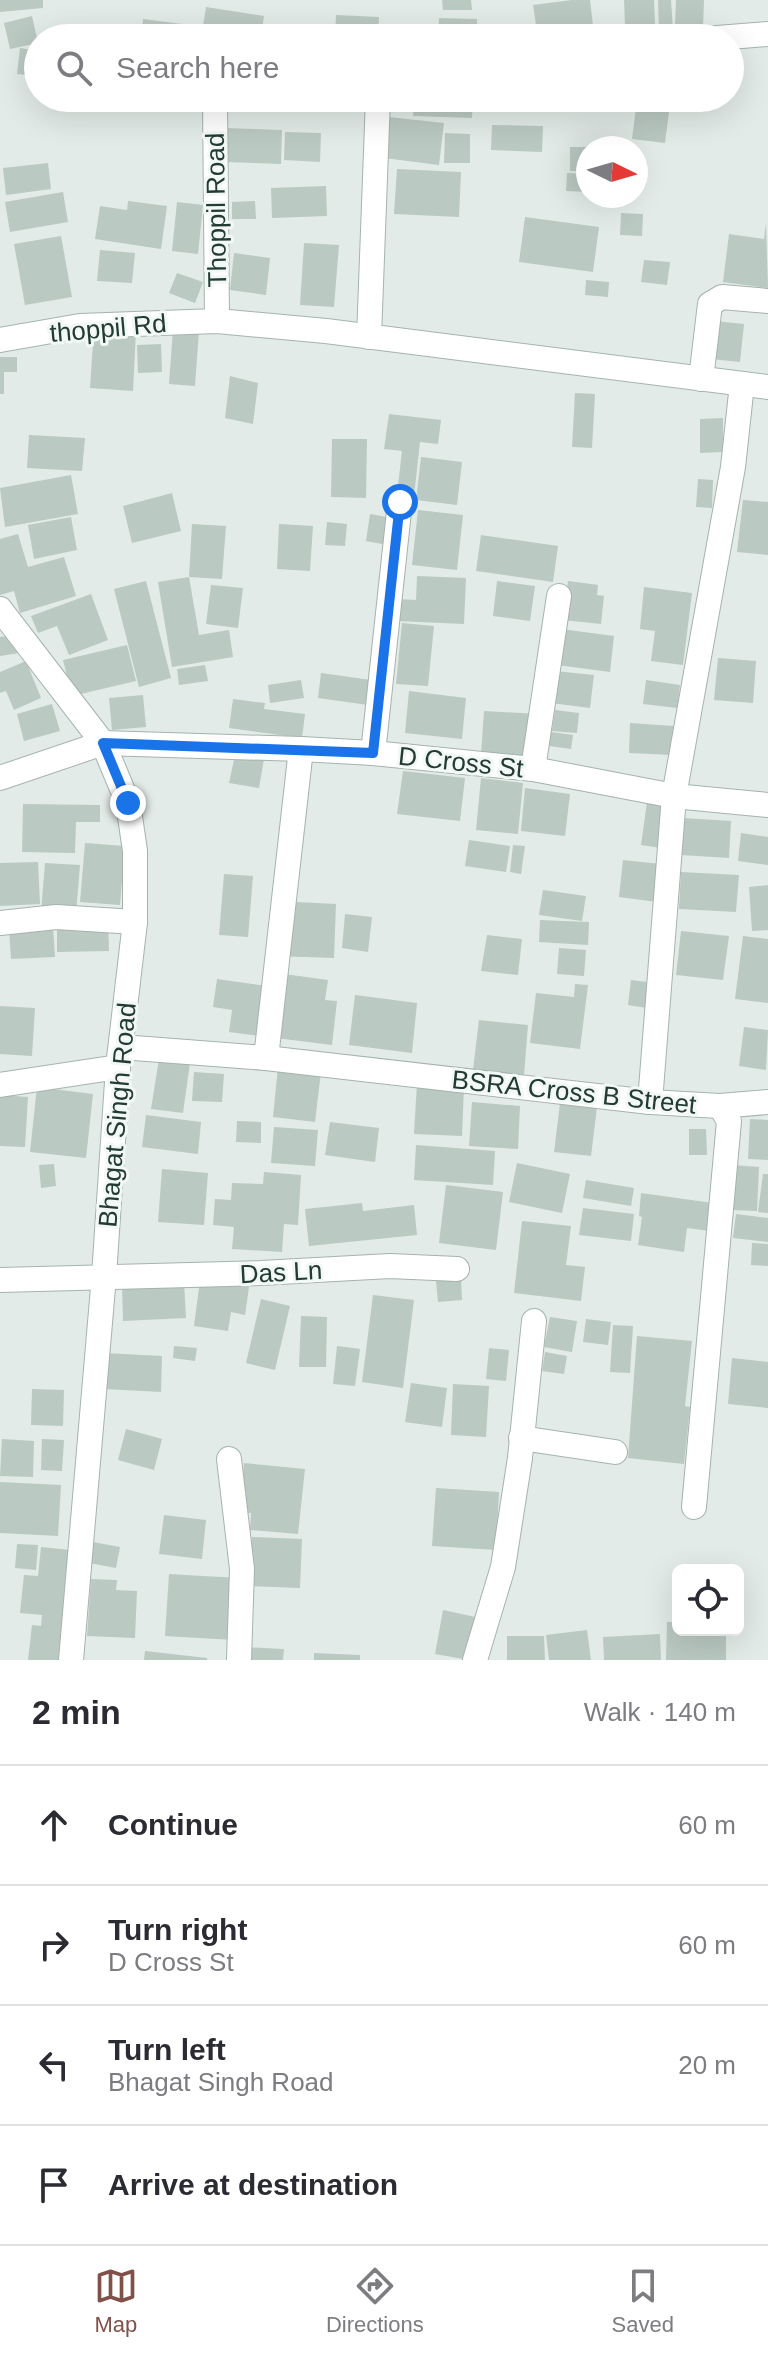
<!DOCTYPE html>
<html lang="en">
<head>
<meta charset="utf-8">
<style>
	body { margin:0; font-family:Helvetica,sans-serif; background:#f2f2f3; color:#2b2b33 }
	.controls { position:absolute; right:24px; bottom:24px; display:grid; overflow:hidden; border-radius:12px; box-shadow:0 8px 32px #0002 }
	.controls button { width:72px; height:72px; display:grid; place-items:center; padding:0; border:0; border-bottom:2px solid #e1e1e2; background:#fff; color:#2b2b33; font:40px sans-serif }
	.compass { position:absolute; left:576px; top:136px; width:72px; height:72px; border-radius:50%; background:#fff; box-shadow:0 8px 32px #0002; rotate:95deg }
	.stop { position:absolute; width:24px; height:24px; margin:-18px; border:6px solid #1a73e8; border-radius:50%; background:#fff }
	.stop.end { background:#1a73e8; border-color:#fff; box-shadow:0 2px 8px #0008 }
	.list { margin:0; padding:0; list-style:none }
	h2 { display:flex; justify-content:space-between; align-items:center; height:104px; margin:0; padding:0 32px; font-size:34px }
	h2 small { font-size:26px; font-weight:400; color:#7c7c81 }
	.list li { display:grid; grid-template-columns:52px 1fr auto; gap:24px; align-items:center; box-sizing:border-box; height:120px; padding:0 32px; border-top:2px solid #e1e1e2 }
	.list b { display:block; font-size:30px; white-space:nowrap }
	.list p { margin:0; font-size:26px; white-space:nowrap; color:#7c7c81 }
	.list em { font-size:26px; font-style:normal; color:#7c7c81 }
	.icon { flex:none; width:44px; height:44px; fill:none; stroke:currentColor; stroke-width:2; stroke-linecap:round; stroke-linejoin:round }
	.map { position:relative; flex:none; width:768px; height:1660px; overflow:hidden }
	.search { position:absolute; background:#fff; box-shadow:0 8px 32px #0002; left:24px; right:24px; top:24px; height:88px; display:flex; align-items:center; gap:20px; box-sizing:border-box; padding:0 28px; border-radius:44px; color:#7c7c81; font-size:30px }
	.sheet { height:584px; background:#fff }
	nav { display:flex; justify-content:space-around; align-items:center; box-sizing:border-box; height:112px; border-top:2px solid #e1e1e2; background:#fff; font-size:22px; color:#7c7c81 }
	nav a { display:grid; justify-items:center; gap:4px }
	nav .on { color:#805049 }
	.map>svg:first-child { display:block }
	.building { fill:#bac9c2 }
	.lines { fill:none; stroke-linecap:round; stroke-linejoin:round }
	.minor-casing { stroke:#a5b3ae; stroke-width:26 }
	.tertiary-casing { stroke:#a5b3ae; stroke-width:26 }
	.minor { stroke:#fff; stroke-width:24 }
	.tertiary { stroke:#fff; stroke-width:24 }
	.route { stroke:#1a73e8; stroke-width:10 }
	.labels { text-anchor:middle; stroke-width:6; stroke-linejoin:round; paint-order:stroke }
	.street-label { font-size:26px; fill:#233b34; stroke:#f2f8f5 }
</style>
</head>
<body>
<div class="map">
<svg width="768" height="1660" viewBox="0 0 768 1660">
	<rect width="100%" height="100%" fill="#e2ebe7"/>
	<g class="building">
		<polygon points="0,0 43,0 43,8 0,12"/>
		<polygon points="442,0 471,0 472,10 443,10"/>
		<polygon points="572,0 590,0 594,34 538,38 533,5"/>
		<polygon points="624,0 654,0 655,25 625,25"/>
		<polygon points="658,0 671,0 673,30 659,31"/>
		<polygon points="676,0 704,0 703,28 675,27"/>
		<polygon points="206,7 264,16 261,38 201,38"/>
		<polygon points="336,15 379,17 378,38 335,38"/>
		<polygon points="32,16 38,43 10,49 4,23"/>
		<polygon points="439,18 477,19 477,38 438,38"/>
		<polygon points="143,19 198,26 197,38 141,38"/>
		<polygon points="300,34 330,36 330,38 300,38"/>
		<polygon points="20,48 38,51 38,76 17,74"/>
		<polygon points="414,98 473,98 472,118 413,116"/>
		<polygon points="550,98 610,98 610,109 551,110"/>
		<polygon points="637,100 670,104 665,143 632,139"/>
		<polygon points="389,117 444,123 439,165 384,158"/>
		<polygon points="492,125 543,126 542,152 491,150"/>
		<polygon points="225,128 282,130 281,164 224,162"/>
		<polygon points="285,132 321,133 320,162 284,160"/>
		<polygon points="445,133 470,134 470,163 444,163"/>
		<rect x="570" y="147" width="18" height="24"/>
		<polygon points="48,163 51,189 6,195 3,168"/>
		<polygon points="636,163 647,163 646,185 636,184"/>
		<polygon points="397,169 461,172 459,217 394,214"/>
		<polygon points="567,173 588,174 588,192 566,191"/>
		<polygon points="326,186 327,216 272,218 271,188"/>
		<polygon points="63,192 68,222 10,232 5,202"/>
		<polygon points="128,201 167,206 161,249 95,239 100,206 127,210"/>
		<polygon points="255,201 256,219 232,219 232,202"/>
		<polygon points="177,202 203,205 198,254 172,251"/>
		<polygon points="621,213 643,214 642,236 620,235"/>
		<polygon points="525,217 599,227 593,272 519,262"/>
		<polygon points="766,223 768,288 723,282 729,234 764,239"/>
		<polygon points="61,236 72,297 25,305 14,244"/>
		<polygon points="304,243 339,245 334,307 300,305"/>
		<polygon points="100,250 135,253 132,283 97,281"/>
		<polygon points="234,253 270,258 266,295 230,290"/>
		<polygon points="644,260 670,262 667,285 641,282"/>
		<polygon points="177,273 203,282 195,303 169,293"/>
		<polygon points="586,280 609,282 608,297 585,295"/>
		<polygon points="715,321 744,324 740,362 711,359"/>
		<polygon points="94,327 136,330 133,391 90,388"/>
		<polygon points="173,329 199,331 195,386 169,384"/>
		<polygon points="161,344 162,372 138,373 137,345"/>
		<polygon points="0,357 17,357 17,372 4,372 4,394 0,394"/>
		<polygon points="230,376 258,383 253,424 225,418"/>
		<polygon points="575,393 595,394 592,448 572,447"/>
		<polygon points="389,414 441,420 438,444 420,442 414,496 397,494 402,451 384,449"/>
		<polygon points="723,418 723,452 700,453 700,419"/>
		<polygon points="29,435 85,438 82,471 27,468"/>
		<polygon points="332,439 367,439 366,498 331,497"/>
		<polygon points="421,457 462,462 457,505 416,500"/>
		<polygon points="71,475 78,514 5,527 0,488"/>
		<polygon points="698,479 713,480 712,508 696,507"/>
		<polygon points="172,493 181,531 132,543 123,506"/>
		<polygon points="743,500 768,502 768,555 737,552"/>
		<polygon points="418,510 463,515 457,570 412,565"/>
		<polygon points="370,514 392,518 387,545 366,541"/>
		<polygon points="71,517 77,550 34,559 28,525"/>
		<polygon points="327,522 347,524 345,546 325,545"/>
		<polygon points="192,524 226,526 222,579 189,577"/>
		<polygon points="279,524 313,526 310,571 277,569"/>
		<polygon points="18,534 28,567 64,557 76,596 20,613 14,591 0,595 0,539"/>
		<polygon points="481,535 558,546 553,582 476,571"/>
		<polygon points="417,576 466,578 464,624 396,621 397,599 416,600"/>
		<polygon points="189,577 199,635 229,630 233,657 172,667 158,582"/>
		<polygon points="146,581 171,678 139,687 114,589"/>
		<polygon points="497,581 535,586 530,621 493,616"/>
		<polygon points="568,581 598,585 597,595 604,596 601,624 563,620"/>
		<polygon points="211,585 243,588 238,628 206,624"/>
		<polygon points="644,587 692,593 683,665 651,661 655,631 640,629"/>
		<polygon points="91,594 108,640 69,655 57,626 38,633 31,616"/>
		<polygon points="402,623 434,626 428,686 396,684"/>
		<polygon points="561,629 614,636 610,672 557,665"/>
		<polygon points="17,635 19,653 0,656 0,637"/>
		<polygon points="127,645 136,681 72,696 63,660"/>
		<polygon points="718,658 756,661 753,703 714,700"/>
		<polygon points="26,661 41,698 14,710 6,691 0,693 0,672"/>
		<polygon points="205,665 208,681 179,685 177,669"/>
		<polygon points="555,671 594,675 590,708 551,703"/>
		<polygon points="321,673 371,680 368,705 318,698"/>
		<polygon points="301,680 304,698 270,703 268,685"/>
		<polygon points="646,680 680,685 677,708 643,704"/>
		<polygon points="409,691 466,698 462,739 405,733"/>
		<polygon points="143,695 146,727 112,730 109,698"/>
		<polygon points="233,699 265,703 264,709 305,714 302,738 229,728"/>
		<polygon points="52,704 60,731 24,741 17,714"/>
		<polygon points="555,710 579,713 577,733 552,731"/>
		<polygon points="484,711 538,714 535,757 481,754"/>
		<polygon points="630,723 674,726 672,755 629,753"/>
		<polygon points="551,732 573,735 571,749 549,746"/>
		<polygon points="235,755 264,759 259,788 229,783"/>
		<polygon points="403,771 465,778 460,821 397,814"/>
		<polygon points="481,778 523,783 518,834 476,830"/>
		<polygon points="525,788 570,794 565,836 521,831"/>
		<polygon points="647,802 666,805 661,848 641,845"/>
		<polygon points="23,804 100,805 100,822 76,822 75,853 22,852"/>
		<polygon points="683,818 731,821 729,858 681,855"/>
		<polygon points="741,833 768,837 768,865 738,861"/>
		<polygon points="469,840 510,846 506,872 465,866"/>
		<polygon points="85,843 125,846 120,905 80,902"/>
		<polygon points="513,845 525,846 521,874 510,872"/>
		<polygon points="623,860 661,864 657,902 619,897"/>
		<polygon points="38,862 40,904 0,906 0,863"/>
		<polygon points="45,863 80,865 76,914 41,912"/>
		<polygon points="681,872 739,875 736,912 679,909"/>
		<polygon points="224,874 253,876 248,937 219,935"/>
		<polygon points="768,885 768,930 752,931 749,887"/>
		<polygon points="543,890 586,896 582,921 539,915"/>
		<polygon points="276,901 336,904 334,958 274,956"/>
		<polygon points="345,914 372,917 368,952 342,948"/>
		<polygon points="108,917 109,951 57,952 57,919"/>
		<polygon points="540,920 589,922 588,945 539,942"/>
		<polygon points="53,927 55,957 11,959 9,929"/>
		<polygon points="681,931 729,936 723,980 676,975"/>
		<polygon points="487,935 522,939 518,975 481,971"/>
		<polygon points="743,936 768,939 768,1003 735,999"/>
		<polygon points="559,948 586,950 584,976 557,974"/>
		<polygon points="284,974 328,980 325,1000 337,1001 332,1045 276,1038"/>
		<polygon points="217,979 267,986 261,1036 229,1032 232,1010 213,1007"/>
		<polygon points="631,980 656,983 653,1009 628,1005"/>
		<polygon points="575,984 588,985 580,1049 530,1043 536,993 574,997"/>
		<polygon points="355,995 417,1003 412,1053 349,1045"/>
		<polygon points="0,1006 35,1008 32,1056 0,1054"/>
		<polygon points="479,1020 528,1025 524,1075 473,1070"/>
		<polygon points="744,1027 768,1030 766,1070 739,1066"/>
		<polygon points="159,1059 190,1063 183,1113 151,1109"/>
		<polygon points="278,1067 321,1072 315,1122 273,1117"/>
		<polygon points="194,1072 224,1074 222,1102 192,1101"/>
		<polygon points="417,1083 464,1086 462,1136 414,1134"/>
		<polygon points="37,1087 93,1094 86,1158 30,1152"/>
		<polygon points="0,1095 28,1097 25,1147 0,1146"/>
		<polygon points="561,1095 598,1099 591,1156 554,1152"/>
		<polygon points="472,1102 520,1106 518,1149 469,1146"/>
		<polygon points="146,1115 201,1122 198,1154 142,1147"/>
		<polygon points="750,1119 768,1120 768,1160 748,1159"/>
		<polygon points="237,1121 261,1122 261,1143 236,1142"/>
		<polygon points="330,1122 379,1128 375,1162 325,1155"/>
		<polygon points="274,1127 318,1130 315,1166 271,1163"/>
		<polygon points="689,1129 706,1129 707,1155 689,1155"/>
		<polygon points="416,1145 495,1151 493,1185 414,1180"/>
		<polygon points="517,1163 570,1174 562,1213 509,1202"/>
		<polygon points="54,1164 56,1186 41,1188 39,1165"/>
		<polygon points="733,1165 759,1167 757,1211 730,1210"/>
		<polygon points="162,1169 208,1173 204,1225 158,1222"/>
		<polygon points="264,1172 301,1175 298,1225 284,1224 282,1252 232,1249 234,1227 213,1225 215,1199 231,1200 232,1183 263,1184"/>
		<polygon points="763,1174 768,1174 768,1213 758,1212"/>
		<polygon points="586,1180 634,1188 631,1206 583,1198"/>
		<polygon points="446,1185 503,1192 496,1250 439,1243"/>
		<polygon points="641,1193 713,1203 709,1231 687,1228 684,1252 638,1245 642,1217 639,1216"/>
		<polygon points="362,1203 363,1211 414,1205 417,1235 309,1246 305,1209"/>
		<polygon points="583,1208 634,1214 631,1241 579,1235"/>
		<polygon points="736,1214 768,1218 768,1242 733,1238"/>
		<polygon points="522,1221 571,1226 566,1265 585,1267 581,1301 514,1293"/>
		<polygon points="752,1243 768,1244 768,1266 751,1265"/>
		<polygon points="461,1279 462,1300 438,1302 436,1281"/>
		<polygon points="200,1280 249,1287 245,1315 231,1312 228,1331 194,1326"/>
		<polygon points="184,1282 186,1318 123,1321 122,1285"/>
		<polygon points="373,1295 414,1300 403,1388 362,1382"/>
		<polygon points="261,1299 290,1306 275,1370 246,1363"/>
		<polygon points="301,1316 327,1317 326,1367 299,1367"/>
		<polygon points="550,1317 577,1321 572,1352 544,1347"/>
		<polygon points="586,1319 611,1322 608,1345 583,1342"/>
		<polygon points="613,1325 633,1326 630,1373 610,1372"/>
		<polygon points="637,1336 692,1341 685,1406 690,1407 684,1464 628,1458"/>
		<polygon points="174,1346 197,1348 195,1361 173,1358"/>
		<polygon points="337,1346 360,1349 355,1386 333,1384"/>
		<polygon points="489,1348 509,1350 506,1381 486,1379"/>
		<polygon points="545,1352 567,1356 564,1374 542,1371"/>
		<polygon points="105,1353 162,1356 161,1392 104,1389"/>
		<polygon points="732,1358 768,1362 768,1408 728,1404"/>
		<polygon points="411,1383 447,1388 442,1427 405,1422"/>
		<polygon points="453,1384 489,1386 486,1437 451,1435"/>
		<polygon points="32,1389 64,1390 63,1426 31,1425"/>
		<polygon points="126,1429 162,1439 154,1470 118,1460"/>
		<polygon points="2,1439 34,1441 33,1477 0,1476"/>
		<polygon points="42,1439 64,1440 62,1471 41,1470"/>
		<polygon points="244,1463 305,1469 298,1534 250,1530 251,1513 239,1512"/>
		<polygon points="0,1482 61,1485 58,1536 0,1533"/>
		<polygon points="436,1488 499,1492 496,1550 432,1546"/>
		<polygon points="164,1515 206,1520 202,1559 159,1554"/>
		<polygon points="252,1537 302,1539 300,1588 249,1586"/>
		<polygon points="93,1542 120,1547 116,1568 89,1563"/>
		<polygon points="17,1544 38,1545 36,1570 15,1568"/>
		<polygon points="41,1547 70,1550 58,1660 28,1660 32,1625 41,1626 42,1615 20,1613 24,1575 38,1576"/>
		<polygon points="169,1574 238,1578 234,1640 165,1636"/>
		<polygon points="91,1579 117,1580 116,1590 137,1591 135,1638 87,1636"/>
		<polygon points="443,1610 480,1618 469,1660 435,1654"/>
		<polygon points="667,1622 678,1622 678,1630 726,1630 726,1660 666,1660"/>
		<polygon points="587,1630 591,1660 549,1660 546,1635"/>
		<polygon points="660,1634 661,1660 604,1660 603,1637"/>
		<polygon points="507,1636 544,1636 545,1660 507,1660"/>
		<polygon points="243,1647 284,1649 283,1660 243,1660"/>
		<polygon points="145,1651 207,1658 207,1660 144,1660"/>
		<polygon points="314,1653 360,1655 360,1660 314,1660"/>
	</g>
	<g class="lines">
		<defs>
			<g id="minor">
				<polyline points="717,38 768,34"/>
				<polyline points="215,98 217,321"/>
				<polyline points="369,337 378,98"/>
				<polyline points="0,340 80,326 217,321 326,331 768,387"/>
				<polyline points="701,379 710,304 722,297 768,301"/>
				<polyline points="373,753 400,502"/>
				<polyline points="533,769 559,596"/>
				<polyline points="0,778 103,743 301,749 373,753 533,769 674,796 768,805"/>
				<polyline points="0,923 56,917 135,922"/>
				<polyline points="121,1047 266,1058 650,1102 720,1106 729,1121 694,1507"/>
				<polyline points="266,1058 301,749"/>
				<polyline points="0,1085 118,1067"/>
				<polyline points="650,1102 674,796 733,467 742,384"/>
				<polyline points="720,1106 768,1102"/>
				<polyline points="0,1280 261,1273 390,1266 457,1269"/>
				<polyline points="521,1438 615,1452"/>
				<polyline points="229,1459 242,1569 239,1660"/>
				<polyline points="475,1660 503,1567 520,1458 534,1321"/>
			</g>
			<polyline id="tertiary" points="0,609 103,743 128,803 135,851 135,922 118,1067 104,1276 71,1660"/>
		</defs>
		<use href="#minor" class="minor-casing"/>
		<use href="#tertiary" class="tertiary-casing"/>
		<use href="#minor" class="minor"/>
		<use href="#tertiary" class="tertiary"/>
	</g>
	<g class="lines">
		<polyline class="route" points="128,803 103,743 373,753 400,502"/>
	</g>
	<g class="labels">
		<g class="street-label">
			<text transform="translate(216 210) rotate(-91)" y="9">Thoppil Road</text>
			<text transform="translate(108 328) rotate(-5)" y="9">thoppil Rd</text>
			<text transform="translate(461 762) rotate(6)" y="9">D Cross St</text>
			<text transform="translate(574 1092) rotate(6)" y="9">BSRA Cross B Street</text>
			<text transform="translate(117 1115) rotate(-85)" y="9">Bhagat Singh Road</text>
			<text transform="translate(281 1272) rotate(-3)" y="9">Das Ln</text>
		</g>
	</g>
</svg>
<div class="controls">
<button><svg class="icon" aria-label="locate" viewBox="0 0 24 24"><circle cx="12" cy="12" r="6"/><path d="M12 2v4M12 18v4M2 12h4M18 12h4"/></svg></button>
</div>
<svg class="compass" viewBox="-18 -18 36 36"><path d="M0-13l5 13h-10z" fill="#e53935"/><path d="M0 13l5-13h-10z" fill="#7c7c81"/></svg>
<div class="stop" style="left:400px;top:502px"></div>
<div class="stop end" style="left:128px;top:803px"></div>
<div class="search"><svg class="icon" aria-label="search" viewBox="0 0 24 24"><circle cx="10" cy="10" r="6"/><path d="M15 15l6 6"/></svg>Search here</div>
</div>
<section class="sheet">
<h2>2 min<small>Walk · 140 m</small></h2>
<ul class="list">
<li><svg class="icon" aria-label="ahead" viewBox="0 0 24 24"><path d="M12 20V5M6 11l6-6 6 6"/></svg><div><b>Continue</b></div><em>60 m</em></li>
<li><svg class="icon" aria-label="right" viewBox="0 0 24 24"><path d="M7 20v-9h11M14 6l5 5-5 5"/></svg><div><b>Turn right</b><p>D Cross St</p></div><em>60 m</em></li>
<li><svg class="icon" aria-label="left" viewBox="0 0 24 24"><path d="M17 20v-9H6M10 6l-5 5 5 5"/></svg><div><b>Turn left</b><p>Bhagat Singh Road</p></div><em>20 m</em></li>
<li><svg class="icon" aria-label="arrive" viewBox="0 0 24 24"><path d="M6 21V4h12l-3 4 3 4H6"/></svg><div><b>Arrive at destination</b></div></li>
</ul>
</section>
<nav>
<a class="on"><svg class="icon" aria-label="map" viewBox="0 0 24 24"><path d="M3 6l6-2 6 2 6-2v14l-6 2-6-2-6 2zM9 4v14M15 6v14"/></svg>Map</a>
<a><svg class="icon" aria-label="directions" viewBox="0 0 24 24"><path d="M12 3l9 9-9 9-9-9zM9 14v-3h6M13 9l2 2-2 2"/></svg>Directions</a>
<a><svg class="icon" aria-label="saved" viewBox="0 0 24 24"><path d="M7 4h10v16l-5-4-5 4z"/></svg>Saved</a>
</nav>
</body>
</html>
